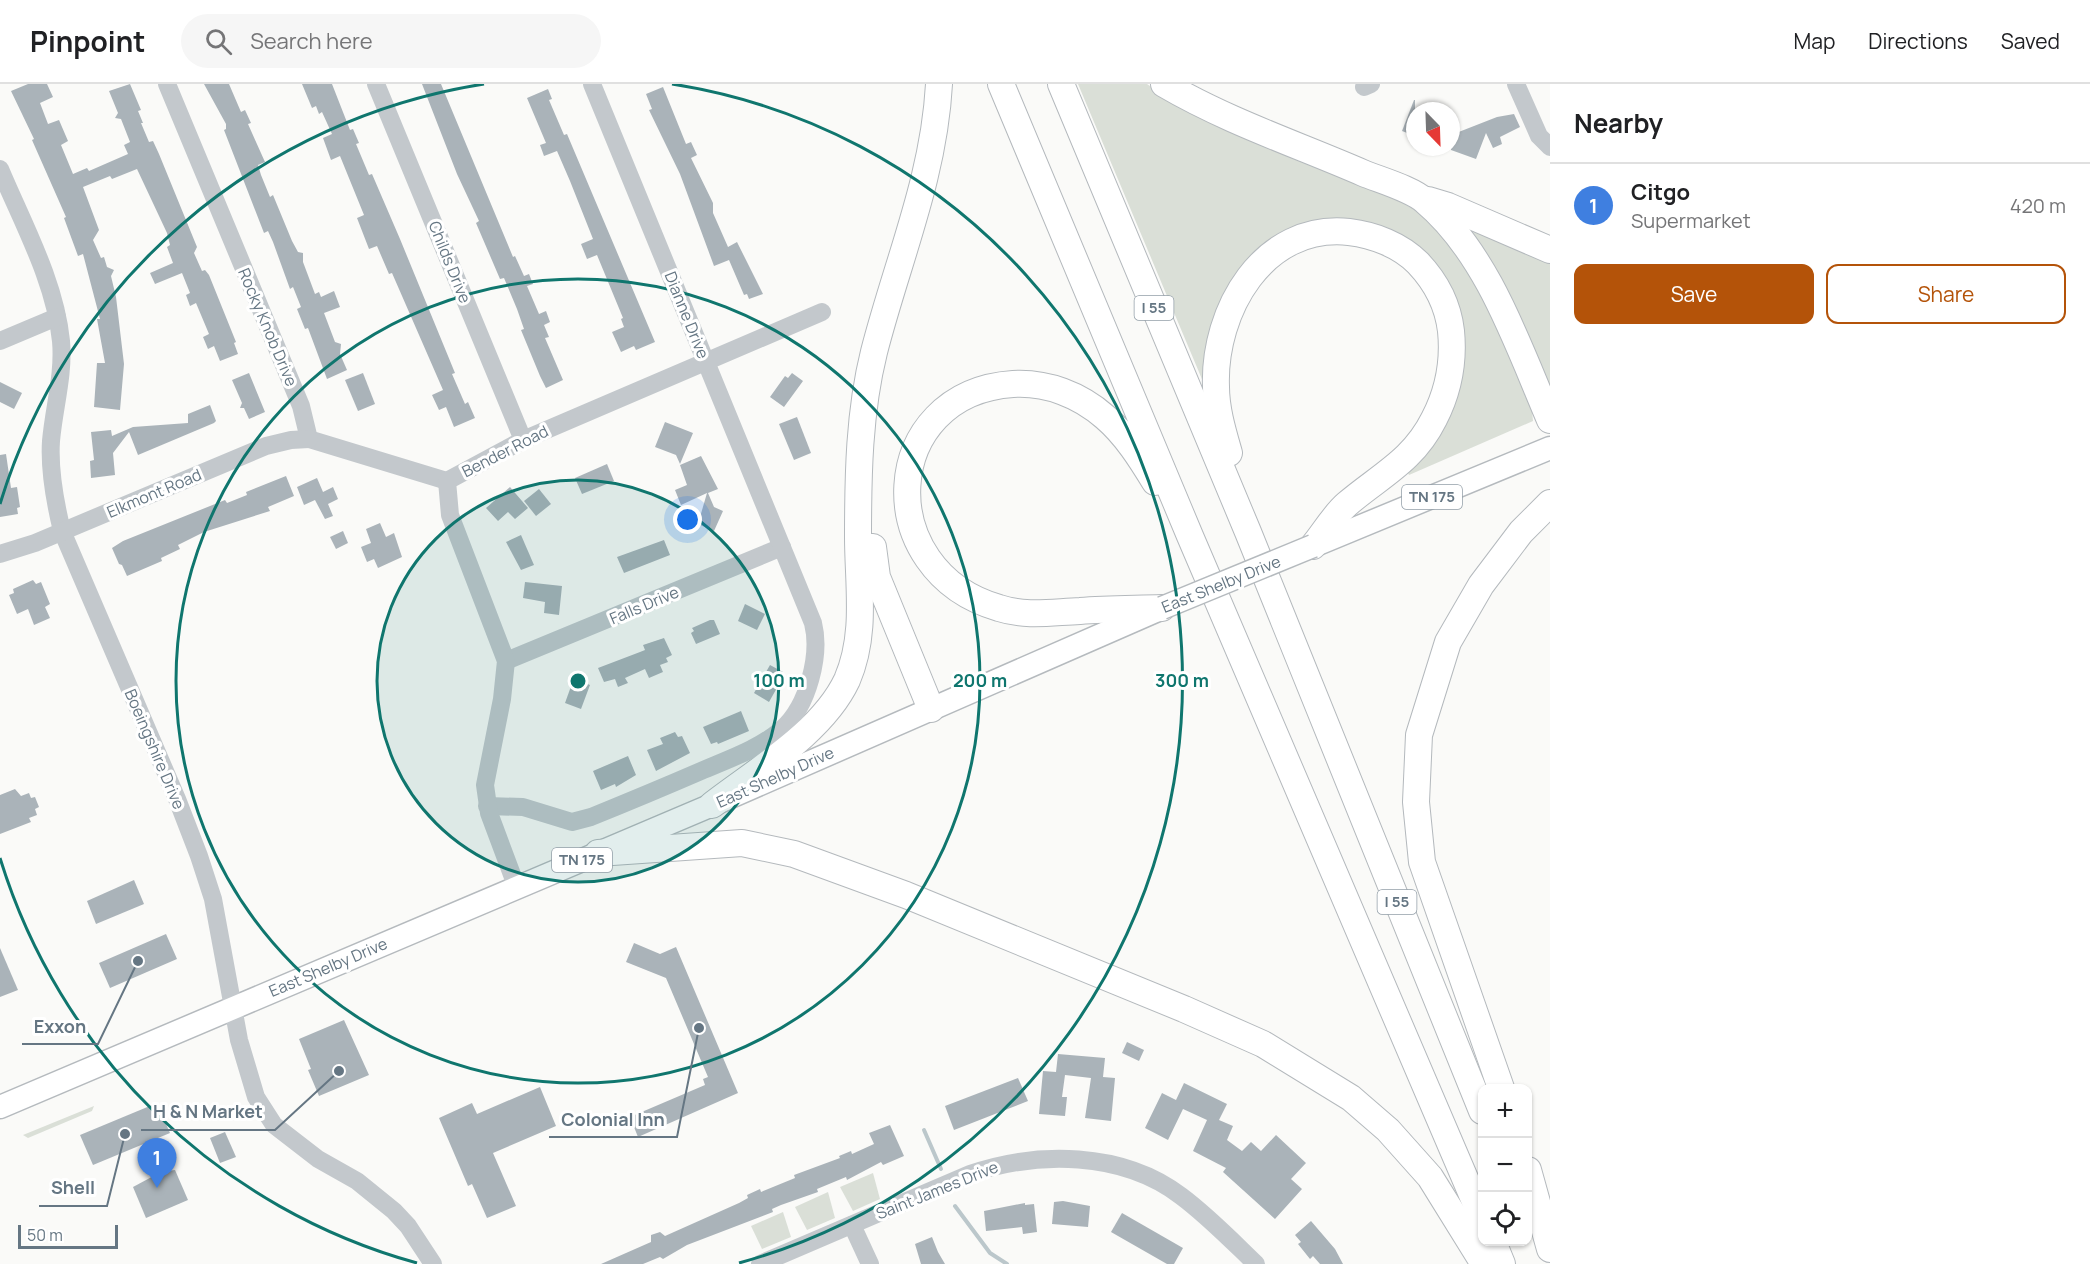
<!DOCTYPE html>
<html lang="en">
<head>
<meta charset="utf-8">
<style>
	body { margin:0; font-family:Manrope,sans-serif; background:#f6f6f6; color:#202124 }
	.controls { position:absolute; right:18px; bottom:18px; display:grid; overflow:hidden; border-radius:12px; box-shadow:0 2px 4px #0004 }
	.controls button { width:54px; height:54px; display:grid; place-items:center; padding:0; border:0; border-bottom:2px solid #e0e0e0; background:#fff; color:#202124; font:30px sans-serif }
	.compass { position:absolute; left:1406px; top:18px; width:54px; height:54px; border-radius:50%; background:#fff; box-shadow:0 2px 4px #0004; rotate:157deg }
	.scale { position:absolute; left:18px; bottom:15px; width:100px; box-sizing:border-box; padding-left:6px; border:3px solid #657683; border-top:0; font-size:16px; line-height:21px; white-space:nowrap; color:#657683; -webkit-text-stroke:4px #fff; paint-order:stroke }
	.you { position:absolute; left:688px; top:436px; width:21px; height:21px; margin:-15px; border:4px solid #fff; border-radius:50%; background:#1a73e8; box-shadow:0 0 0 9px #1a73e833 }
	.badge { display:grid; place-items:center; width:39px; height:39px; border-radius:50%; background:#b45309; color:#fff; font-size:20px; font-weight:700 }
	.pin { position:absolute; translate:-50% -50px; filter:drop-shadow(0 2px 3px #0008) }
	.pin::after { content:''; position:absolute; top:32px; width:21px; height:18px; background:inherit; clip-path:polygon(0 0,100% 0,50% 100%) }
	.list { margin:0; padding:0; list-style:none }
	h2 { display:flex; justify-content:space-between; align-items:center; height:78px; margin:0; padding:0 24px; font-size:26px }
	h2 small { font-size:20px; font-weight:400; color:#757577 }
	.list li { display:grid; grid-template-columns:39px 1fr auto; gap:18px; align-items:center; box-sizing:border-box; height:84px; padding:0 24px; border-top:2px solid #e0e0e0 }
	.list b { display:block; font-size:22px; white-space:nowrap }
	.list p { margin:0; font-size:20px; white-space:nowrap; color:#757577 }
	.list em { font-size:20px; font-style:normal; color:#757577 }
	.actions { display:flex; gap:12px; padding:18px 24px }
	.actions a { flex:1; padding:14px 0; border:2px solid #b45309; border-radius:12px; text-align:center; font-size:21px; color:#b45309 }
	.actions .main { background:#b45309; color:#fff }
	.icon { flex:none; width:33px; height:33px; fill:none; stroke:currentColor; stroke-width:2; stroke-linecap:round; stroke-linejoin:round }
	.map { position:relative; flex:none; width:1550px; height:1180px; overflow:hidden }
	header { display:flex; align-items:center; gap:36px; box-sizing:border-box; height:84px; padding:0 30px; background:#fff; border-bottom:2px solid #e0e0e0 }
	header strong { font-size:28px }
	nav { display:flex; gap:33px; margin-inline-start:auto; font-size:21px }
	.search { width:420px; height:54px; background:#f6f6f6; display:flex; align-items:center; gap:15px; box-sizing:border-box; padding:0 21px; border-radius:33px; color:#757577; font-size:22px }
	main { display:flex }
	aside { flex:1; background:#fff }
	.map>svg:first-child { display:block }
	.green { fill:#dadfd7 }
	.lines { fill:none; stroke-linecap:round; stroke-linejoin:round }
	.stream { stroke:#bbc7cb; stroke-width:4 }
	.building { fill:#aab3b9 }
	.major-casing { stroke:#b5babe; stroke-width:25 }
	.highway-casing { stroke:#b4b9bd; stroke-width:28 }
	.minor { stroke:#c3c8cc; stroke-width:18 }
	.major { stroke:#fff; stroke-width:22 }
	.highway { stroke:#fff; stroke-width:26 }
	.major-bridge-casing { stroke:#b5babe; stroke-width:25; stroke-linecap:butt }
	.major-bridge { stroke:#fff; stroke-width:22 }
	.ring { fill:none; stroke:#0f766e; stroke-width:3 }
	.labels { text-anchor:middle; stroke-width:6; stroke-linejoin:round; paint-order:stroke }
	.shield { fill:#fff; stroke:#939fa8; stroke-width:1.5 }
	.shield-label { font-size:15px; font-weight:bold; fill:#657683 }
	.street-label { font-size:16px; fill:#657683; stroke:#fff }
	.centre { fill:#0f766e; stroke:#fff; stroke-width:3 }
	.ring-label { font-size:18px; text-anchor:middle; font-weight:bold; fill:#0f766e; stroke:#fff; stroke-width:6; stroke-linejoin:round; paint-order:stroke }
	.leader { fill:none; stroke:#657683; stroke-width:2 }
	.callout-dot { fill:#657683; stroke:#fff; stroke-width:2 }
	.callout-label { font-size:18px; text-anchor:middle; font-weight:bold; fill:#657683; stroke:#fff; stroke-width:6; stroke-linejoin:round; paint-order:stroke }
</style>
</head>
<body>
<header>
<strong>Pinpoint</strong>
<div class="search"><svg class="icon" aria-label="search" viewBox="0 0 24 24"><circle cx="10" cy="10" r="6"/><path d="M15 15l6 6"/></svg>Search here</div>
<nav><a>Map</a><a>Directions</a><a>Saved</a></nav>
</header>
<main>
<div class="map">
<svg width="1550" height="1180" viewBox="0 0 1550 1180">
	<rect width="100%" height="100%" fill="#fafaf8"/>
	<g class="green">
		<path d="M1078,0H1147L1162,10L1393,113C1409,123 1429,132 1441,147C1484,199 1506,265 1532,326L1533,337L1409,391L1406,385L1460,260L1394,151L1272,160L1204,300Z"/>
		<polygon points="1459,137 1550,174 1550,303 1533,262"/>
		<polygon points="94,1022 92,1027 28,1054 23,1051"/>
		<polygon points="873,1089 880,1115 853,1127 840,1103"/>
		<polygon points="828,1108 835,1134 807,1146 795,1123"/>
		<polygon points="783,1128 791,1153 762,1165 751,1142"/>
	</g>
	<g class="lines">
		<g class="stream">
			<polyline points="924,1046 941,1085"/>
			<polyline points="955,1122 990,1169 1007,1180"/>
		</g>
	</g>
	<g class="building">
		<polygon points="28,0 47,0 53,13 40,19 48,40 59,36 68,57 61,61 73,90 87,84 89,87 128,70 124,61 130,58 121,35 115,34 118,29 109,7 130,0 141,26 138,27 143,39 141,39 149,58 153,57 159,70 197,163 194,169 202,187 205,186 209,191 236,258 234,259 238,270 220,277 214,262 208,265 203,253 209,250 196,219 190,222 186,211 190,209 182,189 155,200 150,189 173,179 167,163 170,161 167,149 137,85 112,95 110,92 83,103 99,146 93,156 101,174 104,173 107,183 114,186 111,192 116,213 124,280 120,326 94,323 97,279 105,279 97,235 100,235 83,170 78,172 64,134 66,133 32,56 34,55 11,7"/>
		<polygon points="204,0 229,0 241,28 245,26 251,39 248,40 265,78 258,81 261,91 270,113 273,111 292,157 298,168 303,169 303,178 315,210 319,208 321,213 334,207 340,223 324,229 335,258 341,260 340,270 347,286 327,295 308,244 305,245 297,225 301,223 293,203 290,205 273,158 268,147 264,149 224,46 226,45 226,40"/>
		<polygon points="302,0 332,0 350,46 353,45 359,59 356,60 369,91 372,90 400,155 455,289 452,290 465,320 468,318 475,334 454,343 446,323 439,326 432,311 443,306 392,189 389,190 377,162 369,165 357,134 364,131 340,72 331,76 323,54 332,50 322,28 319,30 316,22 312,24"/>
		<polygon points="422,0 441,0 513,173 515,172 524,192 529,190 533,200 527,202 539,230 546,227 550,238 544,241 549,253 545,254 563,296 546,304 540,292 521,246 524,245 517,225 504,194 500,195 476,139 479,137 457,90"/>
		<polygon points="663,3 686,60 691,58 697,71 691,74 713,119 713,129 728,163 737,158 763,210 749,215 747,210 744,211 729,176 714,182 680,90 649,26 652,25 646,10"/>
		<polygon points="548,5 552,15 549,16 564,51 567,50 655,258 636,266 634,262 621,268 612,248 624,243 621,235 623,234 597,171 587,175 581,160 593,155 570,97 557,67 544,72 540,61 546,59 527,14"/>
		<polygon points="1414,16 1415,16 1415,52 1402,47"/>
		<polygon points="1514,30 1520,43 1500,53 1502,60 1493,64 1486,49 1476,75 1451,66 1451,51 1497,33"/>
		<polygon points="249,289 265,328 249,335 244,324 240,324 242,319 232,296"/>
		<polygon points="363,289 375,320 358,327 345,296"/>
		<polygon points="792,289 803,297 784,323 770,313 785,292 788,294"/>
		<polygon points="0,298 22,309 14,325 0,318"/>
		<polygon points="210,321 216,337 214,339 138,371 129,348 113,369 115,391 91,394 90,377 94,376 91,348 111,346 112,352 133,343 188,339 188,330"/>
		<polygon points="797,333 811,369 794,376 779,340"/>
		<polygon points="665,338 693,349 680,380 676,371 655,363"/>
		<polygon points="6,370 11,404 17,403 20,423 17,424 18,430 0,433 0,371"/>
		<polygon points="701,372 718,405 708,409 714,423 723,427 714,447 698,440 707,409 681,421 675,406 687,401 680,381"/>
		<polygon points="607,380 614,397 582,410 575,394"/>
		<polygon points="286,392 294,412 268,423 270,427 204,448 178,461 180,465 161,474 162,477 127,492 122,481 119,480 112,464 123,457 225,416 227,419 247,411 246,408"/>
		<polygon points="317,394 323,408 333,403 338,415 328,420 333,432 325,435 315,416 304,421 297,403"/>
		<polygon points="510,403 528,424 515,435 508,428 498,437 486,424"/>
		<polygon points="539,405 551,420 536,432 524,417"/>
		<polygon points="380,439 386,453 394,449 402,473 378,484 374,475 367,478 361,463 371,459 366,445"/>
		<polygon points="343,447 348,459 336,465 330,453"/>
		<polygon points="521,451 534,481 521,486 506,458"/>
		<polygon points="664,456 670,471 624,489 617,473"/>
		<polygon points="33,496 36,500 41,498 50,520 45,523 50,534 34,541 28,525 17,530 9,511 14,509 13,505"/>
		<polygon points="525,498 562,502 559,531 544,529 545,518 523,514"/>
		<polygon points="745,520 765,530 757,546 738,537"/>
		<polygon points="710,536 714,536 720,550 696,560 691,549 694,547 692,544"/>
		<polygon points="664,554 672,571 666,574 668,578 660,581 663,588 649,594 645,585 625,594 628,599 618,603 615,595 604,598 598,584 640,568 645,566 643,561"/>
		<polygon points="770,581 783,588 780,594 782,595 769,618 754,609"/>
		<polygon points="574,594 590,601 581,625 565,619"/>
		<polygon points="741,627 749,647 718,660 717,658 711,660 703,643"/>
		<polygon points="675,648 678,653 682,652 690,669 656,687 647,666 663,660 660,654"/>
		<polygon points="628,672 636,691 616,703 615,700 601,706 593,687"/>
		<polygon points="15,705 21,712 29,709 31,714 35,713 39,723 35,725 37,731 29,734 31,738 0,750 0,711"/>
		<polygon points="134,796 144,820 96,840 87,817"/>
		<polygon points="166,850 177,875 110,904 99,879"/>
		<polygon points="634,859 660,870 676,863 738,1009 638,1053 630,1033 705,1001 703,995 708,993 666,894 626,878"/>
		<polygon points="0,864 18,906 0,913"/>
		<polygon points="344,936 369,991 319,1012 308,986 311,985 299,955"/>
		<polygon points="1127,958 1144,966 1139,977 1122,969"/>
		<polygon points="1058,970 1105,974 1103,993 1115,994 1111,1037 1085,1034 1091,994 1065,991 1062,1013 1067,1013 1065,1032 1039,1030 1043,987 1056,988"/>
		<polygon points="1018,994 1028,1017 954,1046 945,1022"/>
		<polygon points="1184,999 1227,1020 1219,1036 1233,1042 1227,1056 1242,1067 1251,1058 1261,1067 1276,1051 1306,1079 1291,1095 1302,1105 1275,1135 1223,1088 1226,1084 1193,1067 1207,1036 1183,1025 1168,1056 1145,1044 1162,1009 1176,1016"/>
		<polygon points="540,1003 556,1042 493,1069 516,1122 487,1134 472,1100 468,1102 439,1034 472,1019 477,1030"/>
		<polygon points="157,1019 170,1049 93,1081 80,1051"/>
		<polygon points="890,1041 904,1072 883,1081 881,1078 847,1096 846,1093 817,1105 818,1108 781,1121 772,1125 773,1128 687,1161 663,1175 660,1173 643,1180 601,1180 651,1158 651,1151 660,1148 665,1152 739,1119 748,1114 747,1111 760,1105 761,1108 795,1094 794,1091 840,1074 839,1072 851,1067 852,1070 874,1060 869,1049"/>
		<polygon points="225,1048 236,1073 220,1079 210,1054"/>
		<polygon points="175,1086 188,1116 146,1134 133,1103 161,1088"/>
		<polygon points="1063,1117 1090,1122 1088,1143 1052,1140 1054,1118"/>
		<polygon points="1025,1119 1025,1121 1034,1120 1037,1148 1023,1150 1022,1143 986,1147 984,1127"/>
		<polygon points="1122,1129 1183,1164 1174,1180 1167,1180 1111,1148"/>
		<polygon points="1311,1137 1335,1165 1343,1180 1320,1180 1313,1172 1310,1175 1298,1160 1301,1158 1295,1151"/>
		<polygon points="932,1153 938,1168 945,1180 921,1180 915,1160"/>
	</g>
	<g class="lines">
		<defs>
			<g id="major">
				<polyline points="1313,462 1550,364"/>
				<polyline points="0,1023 712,721 1158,526"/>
			</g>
			<g id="highway">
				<polyline points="1001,0 1190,452 1482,1134"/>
				<polyline points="1061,0 1248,448 1482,1027"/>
				<path d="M1164,0C1227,37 1296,60 1363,89C1380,96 1412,105 1425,117C1488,170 1518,262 1550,336"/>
				<polyline points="1428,116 1448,122 1550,166"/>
				<path d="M1229,369C1223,348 1216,325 1216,303C1213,227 1263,139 1349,148C1374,151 1400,161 1418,179C1436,198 1448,221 1451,247C1454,277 1448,308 1434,335C1413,377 1381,391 1347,420C1334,431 1324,449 1313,462"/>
				<path d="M1155,398C1141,375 1126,351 1105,333C1080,311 1047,298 1013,300C879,309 870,487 999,524C1027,533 1052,528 1080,527C1107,525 1135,525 1162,524"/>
				<polyline points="873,463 877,493 931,625"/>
				<path d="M712,721C757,686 822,649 847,596C867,550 858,501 858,453C858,391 859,328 874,268C897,178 934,94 939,0"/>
				<polyline points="598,769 742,759 794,770 906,811 1184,925 1263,960 1351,1014 1388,1046 1430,1093 1484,1180"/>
				<polyline points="1501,1004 1422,778 1416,718 1419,651 1448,558 1481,501 1521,448 1550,419"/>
				<polyline points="1528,1086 1550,1165"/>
				<polyline points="1493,1158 1502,1180"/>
			</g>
		</defs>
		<use href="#major" class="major-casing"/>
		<use href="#highway" class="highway-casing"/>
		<g class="minor">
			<polyline points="167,0 301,322 309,355 447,397"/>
			<polyline points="376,0 523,356"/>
			<polyline points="1516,0 1539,52 1550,63"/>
			<polyline points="1364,3 1371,0"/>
			<path d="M0,85C23,140 55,197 61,257C64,291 54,323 51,357C49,387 55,418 62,447L177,715L199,772L213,815L239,956L256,1013L274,1041L318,1075L357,1097L394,1127L408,1142L433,1180"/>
			<polyline points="0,257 57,233"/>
			<polyline points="0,470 35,459 266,362 291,356 309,355"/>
			<polyline points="506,577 782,463"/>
			<path d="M487,722L523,723L572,738L591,733C628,718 664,703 701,687C729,675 759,665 782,645C808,622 821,571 813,539L592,0"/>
			<polyline points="517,804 489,729 485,701 502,615 506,577 450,431 447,397 523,356 822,228"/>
			<polyline points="852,1141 870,1180"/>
			<path d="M760,1180L970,1090C1037,1067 1122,1067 1181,1112C1208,1132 1232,1157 1256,1180"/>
		</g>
		<use href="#major" class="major"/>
		<use href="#highway" class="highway"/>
		<defs>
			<polyline id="major-bridge" points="1162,524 1313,462"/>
		</defs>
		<use href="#major-bridge" class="major-bridge-casing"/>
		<use href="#major-bridge" class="major-bridge"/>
	</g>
	<circle cx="578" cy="597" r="201" fill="#0f766e" fill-opacity=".12"/>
	<g class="ring">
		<circle cx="578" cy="597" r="201"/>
		<circle cx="578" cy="597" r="402"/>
		<path d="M417 1179A604 604 0 0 1 0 774M0 420A604 604 0 0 1 484 0M672 0A604 604 0 0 1 739 1179"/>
	</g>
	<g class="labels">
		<g class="shield">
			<rect x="1134.5" y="212" width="39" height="24" rx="4.5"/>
			<rect x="1402" y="401" width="60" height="24" rx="4.5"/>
			<rect x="552" y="764" width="60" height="24" rx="4.5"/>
			<rect x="1377.5" y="806" width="39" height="24" rx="4.5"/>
		</g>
		<g class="shield-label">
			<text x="1154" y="229">I 55</text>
			<text x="1432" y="418">TN 175</text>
			<text x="582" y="781">TN 175</text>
			<text x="1397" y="823">I 55</text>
		</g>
		<g class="street-label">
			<text transform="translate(450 178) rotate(68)" y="6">Childs Drive</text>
			<text transform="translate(687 231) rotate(68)" y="6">Dianne Drive</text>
			<text transform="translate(268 243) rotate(67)" y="6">Rocky Knob Drive</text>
			<text transform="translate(505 367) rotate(-27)" y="6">Bender Road</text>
			<text transform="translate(154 409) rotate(-23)" y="6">Elkmont Road</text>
			<text transform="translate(1221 500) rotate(-22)" y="6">East Shelby Drive</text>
			<text transform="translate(644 521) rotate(-23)" y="6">Falls Drive</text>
			<text transform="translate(155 665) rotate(67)" y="6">Boeingshire Drive</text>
			<text transform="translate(775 693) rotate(-24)" y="6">East Shelby Drive</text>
			<text transform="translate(328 883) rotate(-23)" y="6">East Shelby Drive</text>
			<text transform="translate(937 1106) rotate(-22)" y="6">Saint James Drive</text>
		</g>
	</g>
	<circle cx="578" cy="597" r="9" class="centre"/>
	<g class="ring-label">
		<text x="779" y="603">100 m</text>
		<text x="980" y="603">200 m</text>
		<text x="1182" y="603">300 m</text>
	</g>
	<path class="leader" d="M138 877L98 960H22M339 987L275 1046H141M699 944L677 1053H549M125 1050L107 1122H39"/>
	<g class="callout-dot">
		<circle cx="138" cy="877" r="6"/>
		<circle cx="339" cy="987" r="6"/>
		<circle cx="699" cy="944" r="6"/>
		<circle cx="125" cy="1050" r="6"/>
	</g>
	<g class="callout-label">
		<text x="60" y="949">Exxon</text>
		<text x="208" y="1034">H &amp; N Market</text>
		<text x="613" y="1042">Colonial Inn</text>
		<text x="73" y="1110">Shell</text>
	</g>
</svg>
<div class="controls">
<button>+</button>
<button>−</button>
<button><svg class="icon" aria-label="locate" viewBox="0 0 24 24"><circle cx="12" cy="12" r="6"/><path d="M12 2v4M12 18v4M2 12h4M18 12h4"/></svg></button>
</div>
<svg class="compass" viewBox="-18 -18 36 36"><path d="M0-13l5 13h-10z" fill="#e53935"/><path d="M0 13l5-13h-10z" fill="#757577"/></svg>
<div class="scale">50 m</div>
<div class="you"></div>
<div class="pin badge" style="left:157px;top:1104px;background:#3f7fe0">1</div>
</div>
<aside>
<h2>Nearby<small></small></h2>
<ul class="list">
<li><span class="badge" style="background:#3f7fe0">1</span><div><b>Citgo</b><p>Supermarket</p></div><em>420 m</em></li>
</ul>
<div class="actions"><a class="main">Save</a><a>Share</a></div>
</aside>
</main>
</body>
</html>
